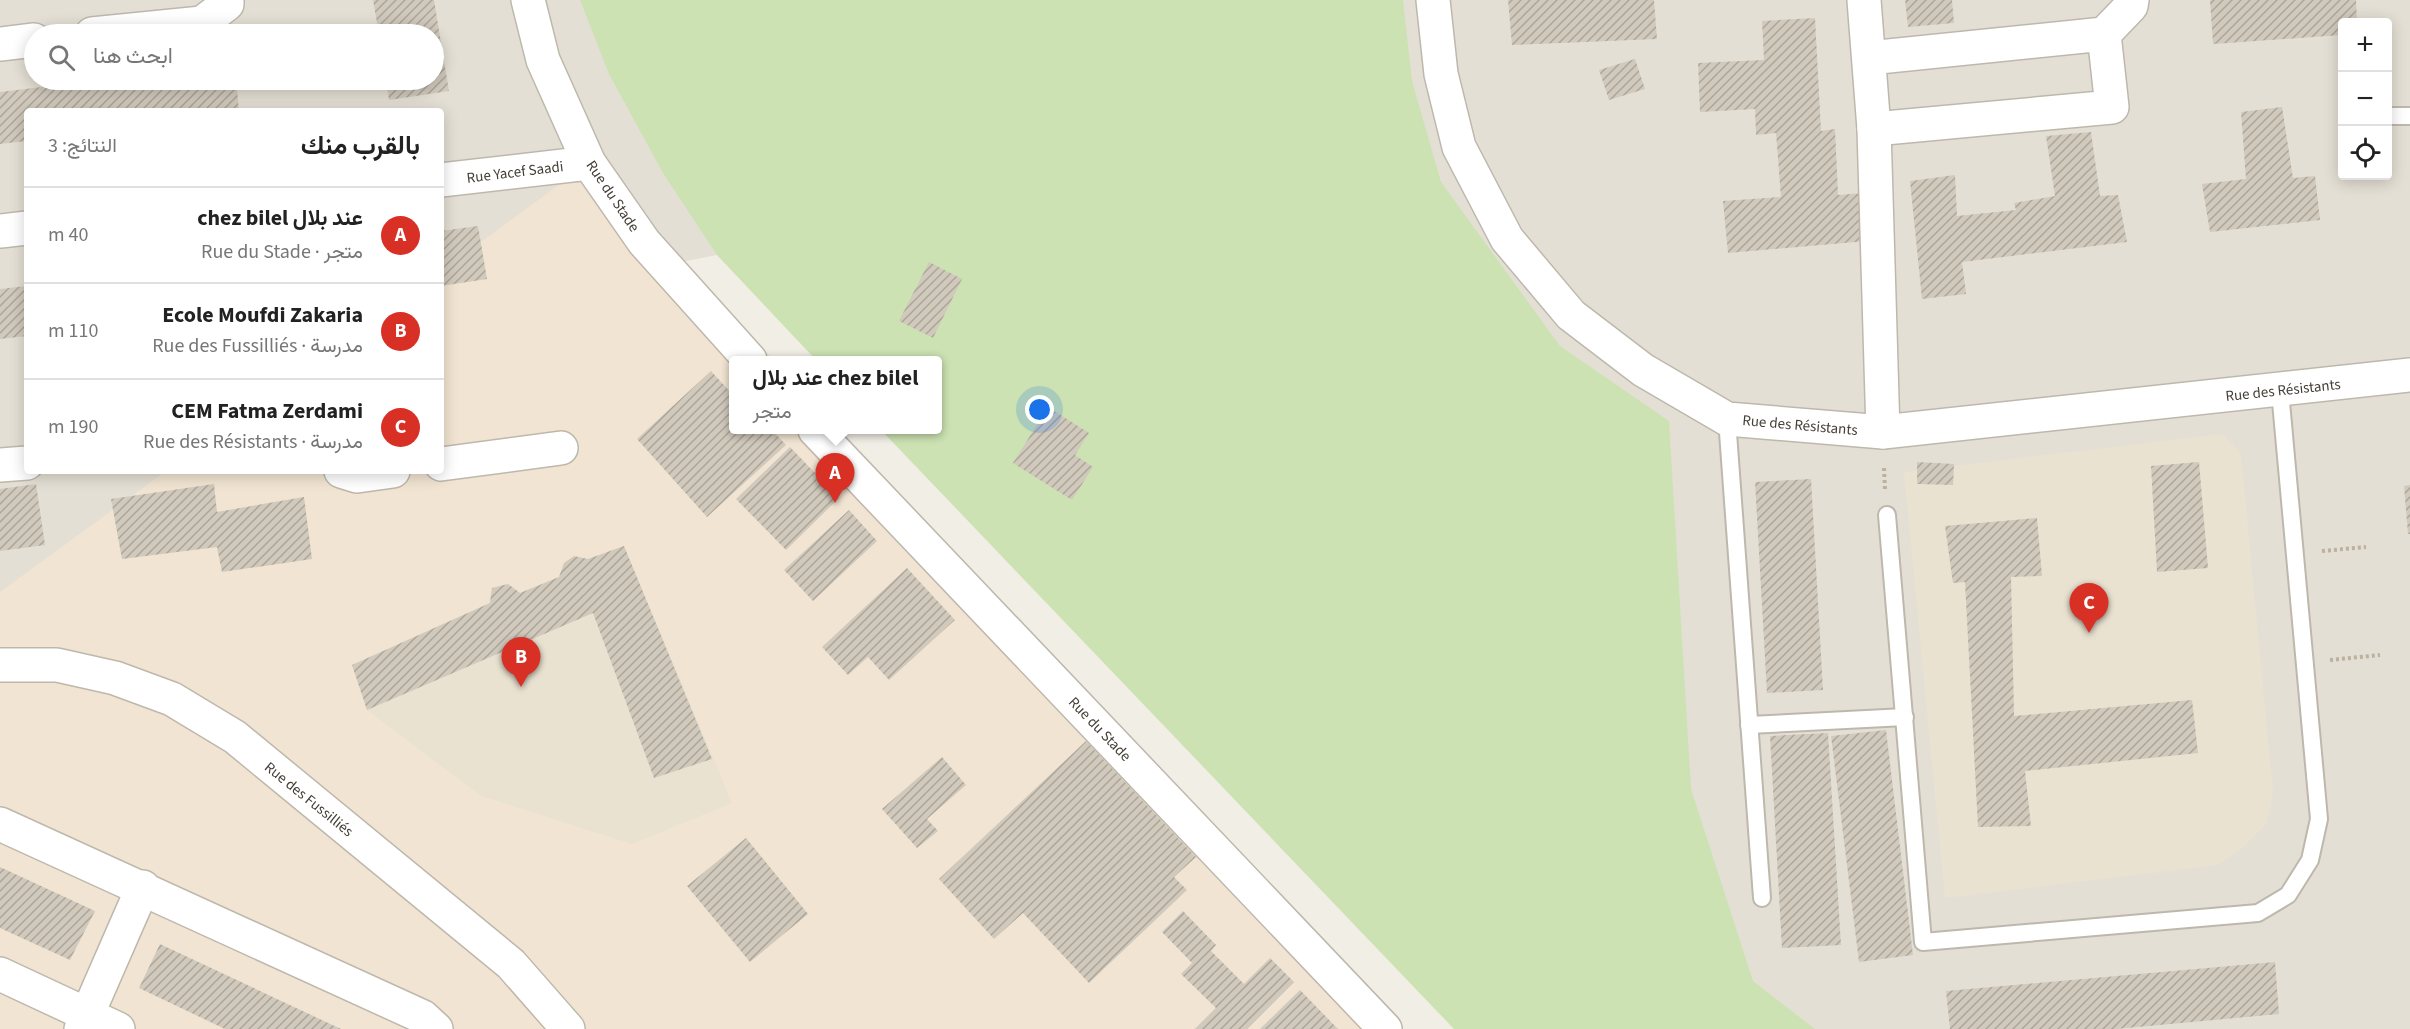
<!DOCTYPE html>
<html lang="ar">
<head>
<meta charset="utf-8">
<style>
	body { margin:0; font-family:"Source Sans 3",Vazirmatn,sans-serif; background:#f2f2f2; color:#222; direction:rtl }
	.controls { position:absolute; right:18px; top:18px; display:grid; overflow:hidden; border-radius:6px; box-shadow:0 3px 15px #0003 }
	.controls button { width:54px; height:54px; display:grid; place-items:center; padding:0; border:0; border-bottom:2px solid #e0e0e0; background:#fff; color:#222; font:30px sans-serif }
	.you { position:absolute; left:1040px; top:410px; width:21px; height:21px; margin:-15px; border:4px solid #fff; border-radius:50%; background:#1a73e8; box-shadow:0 0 0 9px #1a73e833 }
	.badge { display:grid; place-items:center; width:39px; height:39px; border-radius:50%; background:#d93025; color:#fff; font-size:20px; font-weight:700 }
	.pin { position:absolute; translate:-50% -50px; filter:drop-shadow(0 2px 3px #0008) }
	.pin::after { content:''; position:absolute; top:32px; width:21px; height:18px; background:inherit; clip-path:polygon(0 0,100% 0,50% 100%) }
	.popup { position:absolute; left:729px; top:356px; width:213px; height:78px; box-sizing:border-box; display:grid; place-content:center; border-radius:6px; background:#fff; filter:drop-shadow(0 2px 4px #0005); font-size:20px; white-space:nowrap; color:#767676 }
	.popup b { font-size:22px; color:#222 }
	.popup::after { content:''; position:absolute; left:50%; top:100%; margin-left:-12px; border:12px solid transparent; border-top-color:#fff }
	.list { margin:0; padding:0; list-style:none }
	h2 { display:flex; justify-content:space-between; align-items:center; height:78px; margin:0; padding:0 24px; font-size:26px }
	h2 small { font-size:20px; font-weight:400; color:#767676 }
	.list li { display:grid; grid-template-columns:39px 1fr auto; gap:18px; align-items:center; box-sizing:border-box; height:96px; padding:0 24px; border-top:2px solid #e0e0e0 }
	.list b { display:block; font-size:22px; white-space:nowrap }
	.list p { margin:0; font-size:20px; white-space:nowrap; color:#767676 }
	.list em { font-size:20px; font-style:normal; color:#767676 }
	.icon { flex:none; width:33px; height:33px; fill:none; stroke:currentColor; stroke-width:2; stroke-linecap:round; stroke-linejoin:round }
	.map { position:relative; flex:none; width:2410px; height:1029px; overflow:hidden; direction:ltr }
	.search { position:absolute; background:#fff; box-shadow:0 3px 15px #0003; left:24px; top:24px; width:420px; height:66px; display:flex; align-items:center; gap:15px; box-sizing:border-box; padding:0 21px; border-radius:33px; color:#767676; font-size:22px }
	.panel { position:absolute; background:#fff; box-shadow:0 3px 15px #0003; left:24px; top:108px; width:420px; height:366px; border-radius:6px; direction:rtl }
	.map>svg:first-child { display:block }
	.residential { fill:#e4dfd4; fill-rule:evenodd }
	.commercial { fill:#f1e4d2 }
	.education { fill:#e9e2d1 }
	.green { fill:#cce2b2 }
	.building { fill:url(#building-hatch) }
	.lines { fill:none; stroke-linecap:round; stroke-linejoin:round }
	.service-casing { stroke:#beb8ac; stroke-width:20 }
	.minor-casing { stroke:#beb8ac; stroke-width:36 }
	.path { stroke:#bcb19c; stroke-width:4; stroke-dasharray:3 3; stroke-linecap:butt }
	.service { stroke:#fff; stroke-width:16 }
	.minor { stroke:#fff; stroke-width:33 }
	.labels { text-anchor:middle; stroke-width:6; stroke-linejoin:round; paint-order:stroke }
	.street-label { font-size:15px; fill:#433e36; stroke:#fff }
</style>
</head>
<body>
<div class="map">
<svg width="2410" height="1029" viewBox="0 0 2410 1029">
	<defs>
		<pattern id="building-hatch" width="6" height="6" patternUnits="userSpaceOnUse" patternTransform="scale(1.5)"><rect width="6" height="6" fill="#d1c9bc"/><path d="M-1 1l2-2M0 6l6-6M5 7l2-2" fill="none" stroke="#aba59a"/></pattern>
	</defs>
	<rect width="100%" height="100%" fill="#f1eee6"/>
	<path class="residential" d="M0,0H2410V1029H1454L937,430V360H817L717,255L577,282L624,546L0,642ZM2342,22H2388V176H2342ZM34,34H434V80H34ZM27,111H441V471H27Z"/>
	<polygon class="commercial" points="589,163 774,360 733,360 733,430 838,430 1398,1029 0,1029 0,592 166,471 441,471 441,271"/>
	<g class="education">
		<polygon points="2222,434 2241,454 2273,793 2266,824 2241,849 2218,865 1945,898 1904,472"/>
		<polygon points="624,546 732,803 632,844 481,796 367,710 352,665 489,603 492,588 508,584 521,593 559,577 588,559"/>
	</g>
	<polygon class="green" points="580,0 1403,0 1412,81 1441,182 1560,346 1669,421 1691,789 1753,981 1815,1029 1454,1029 881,430 937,430 937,360 816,360 717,255 663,173 609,74"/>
	<g class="building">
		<polygon points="373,0 434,0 449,91 389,100 386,80 434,80 434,34 379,34"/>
		<polygon points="1508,0 1654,0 1657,39 1512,45"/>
		<polygon points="1905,0 1952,0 1954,23 1908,27"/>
		<polygon points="2210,0 2356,0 2357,22 2342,22 2342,35 2213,44"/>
		<polygon points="1815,18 1821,131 1835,129 1838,195 1863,193 1867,241 1728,253 1723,201 1781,197 1776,133 1756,135 1755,109 1700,112 1698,63 1764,60 1762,21"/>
		<polygon points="1635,59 1645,89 1609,100 1599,70"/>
		<polygon points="100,80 236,80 239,111 27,111 27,141 0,144 0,92"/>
		<polygon points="2282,107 2293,178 2315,176 2320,220 2210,232 2202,184 2246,179 2241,112"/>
		<polygon points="2091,132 2100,196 2118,195 2127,242 1962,262 1966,294 1922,299 1910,181 1955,175 1957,216 2016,210 2014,203 2055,196 2046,136"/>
		<polygon points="478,226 487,279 441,286 441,231"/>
		<polygon points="929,262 962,279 933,338 899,321"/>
		<polygon points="27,286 27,336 0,339 0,289"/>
		<polygon points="711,371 733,395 733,430 772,430 786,445 707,517 637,439"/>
		<polygon points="1048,407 1089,433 1075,455 1093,467 1072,500 1013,463"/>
		<polygon points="790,447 839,498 786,550 736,499"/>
		<polygon points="1917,462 1954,464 1953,485 1917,484"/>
		<polygon points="2199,462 2208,568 2157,572 2151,466"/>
		<polygon points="1811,479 1823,690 1767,693 1755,482"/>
		<polygon points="36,484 45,545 0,551 0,489"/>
		<polygon points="214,484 217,512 304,497 312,559 222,572 217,547 122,559 111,499"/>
		<polygon points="2410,485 2410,534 2408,534 2404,486"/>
		<polygon points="849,510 877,541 813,601 784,570"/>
		<polygon points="2037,518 2042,576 2011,577 2014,716 2192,700 2198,753 2025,771 2031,826 1978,827 1965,582 1953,583 1945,526"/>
		<polygon points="624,546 712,759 654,778 593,613 367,710 352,665 490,603 492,588 508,584 520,593 559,577 564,563 574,556 588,559"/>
		<polygon points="907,568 955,620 889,680 868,657 848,675 822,647"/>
		<polygon points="1886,730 1913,955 1859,962 1831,736"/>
		<polygon points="1828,733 1841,945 1782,948 1770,736"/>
		<polygon points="1086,741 1196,857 1174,877 1187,890 1089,983 1023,913 994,939 939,879"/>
		<polygon points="942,757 966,785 927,819 938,831 917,848 882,809"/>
		<polygon points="746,838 808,914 750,962 687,886"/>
		<polygon points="0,867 95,911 70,960 0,928"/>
		<polygon points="1183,911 1216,945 1211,951 1244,984 1270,958 1294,982 1247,1029 1195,1029 1216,1008 1181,974 1192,963 1162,932"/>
		<polygon points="160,944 209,967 341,1029 225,1029 139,988"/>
		<polygon points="2275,962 2279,1014 2116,1029 1950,1029 1946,991"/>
		<polygon points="1300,990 1338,1029 1260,1029"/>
	</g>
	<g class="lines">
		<defs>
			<g id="service">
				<polyline points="2388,116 2410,116"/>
				<polyline points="1727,419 1762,898"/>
				<polyline points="1887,515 1923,942 2258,913 2288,895 2310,860 2319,819 2280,391"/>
				<polyline points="1749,725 1905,717"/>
			</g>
			<g id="minor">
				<polyline points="528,0 543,60 589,163 644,242 750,360"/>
				<polyline points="1433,0 1441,74 1459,147 1507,239 1571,315 1643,370 1727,419 1883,432 2410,375"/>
				<polyline points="1864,0 1874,129 1883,432"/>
				<polyline points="92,34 202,23 227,4 227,0"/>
				<polyline points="0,44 34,40"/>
				<polyline points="1869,58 2104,34 2131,6 2132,0"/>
				<polyline points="1874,129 2112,107 2104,34"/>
				<polyline points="441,180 589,163"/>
				<polyline points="0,231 27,228"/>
				<polyline points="815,430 1385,1029"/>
				<polyline points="441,464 561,448"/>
				<polyline points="0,465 27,463"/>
				<polyline points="341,471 357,476 393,471"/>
				<polyline points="0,665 57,665 115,678 172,699 235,737 511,964 568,1029"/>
				<polyline points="0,824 423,1017 436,1029"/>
				<polyline points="0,974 118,1029"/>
				<polyline points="81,1029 143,887"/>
			</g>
		</defs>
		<use href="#service" class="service-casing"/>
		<use href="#minor" class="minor-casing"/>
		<g class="path">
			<polyline points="1884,468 1885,490"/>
			<polyline points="2322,551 2366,547"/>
			<polyline points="2330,660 2380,655"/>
		</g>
		<use href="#service" class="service"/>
		<use href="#minor" class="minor"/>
	</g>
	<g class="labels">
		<g class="street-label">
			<text transform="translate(515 172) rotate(-7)" y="5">Rue Yacef Saadi</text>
			<text transform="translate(613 196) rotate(56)" y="5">Rue du Stade</text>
			<text transform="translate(2283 390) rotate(-6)" y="5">Rue des Résistants</text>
			<text transform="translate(1800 425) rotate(5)" y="5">Rue des Résistants</text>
			<text transform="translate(1100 729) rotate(46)" y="5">Rue du Stade</text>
			<text transform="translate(309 799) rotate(39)" y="5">Rue des Fussilliés</text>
		</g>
	</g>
</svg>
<div class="controls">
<button>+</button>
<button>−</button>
<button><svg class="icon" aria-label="locate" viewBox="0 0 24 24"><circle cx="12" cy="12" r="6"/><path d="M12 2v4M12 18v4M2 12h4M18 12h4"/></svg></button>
</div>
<div class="you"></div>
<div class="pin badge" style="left:835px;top:503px">A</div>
<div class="popup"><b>عند بلال chez bilel</b>متجر</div>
<div class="pin badge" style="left:521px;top:687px">B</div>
<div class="pin badge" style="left:2089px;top:633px">C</div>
<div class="search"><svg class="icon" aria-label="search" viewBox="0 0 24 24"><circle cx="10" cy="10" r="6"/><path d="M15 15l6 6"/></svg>ابحث هنا</div>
<section class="panel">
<h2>بالقرب منك<small>النتائج: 3</small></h2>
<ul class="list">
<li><span class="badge">A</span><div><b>عند بلال chez bilel</b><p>متجر · Rue du Stade</p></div><em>40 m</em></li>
<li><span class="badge">B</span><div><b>Ecole Moufdi Zakaria</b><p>مدرسة · Rue des Fussilliés</p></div><em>110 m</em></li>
<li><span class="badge">C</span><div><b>CEM Fatma Zerdami</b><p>مدرسة · Rue des Résistants</p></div><em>190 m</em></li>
</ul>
</section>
</div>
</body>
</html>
